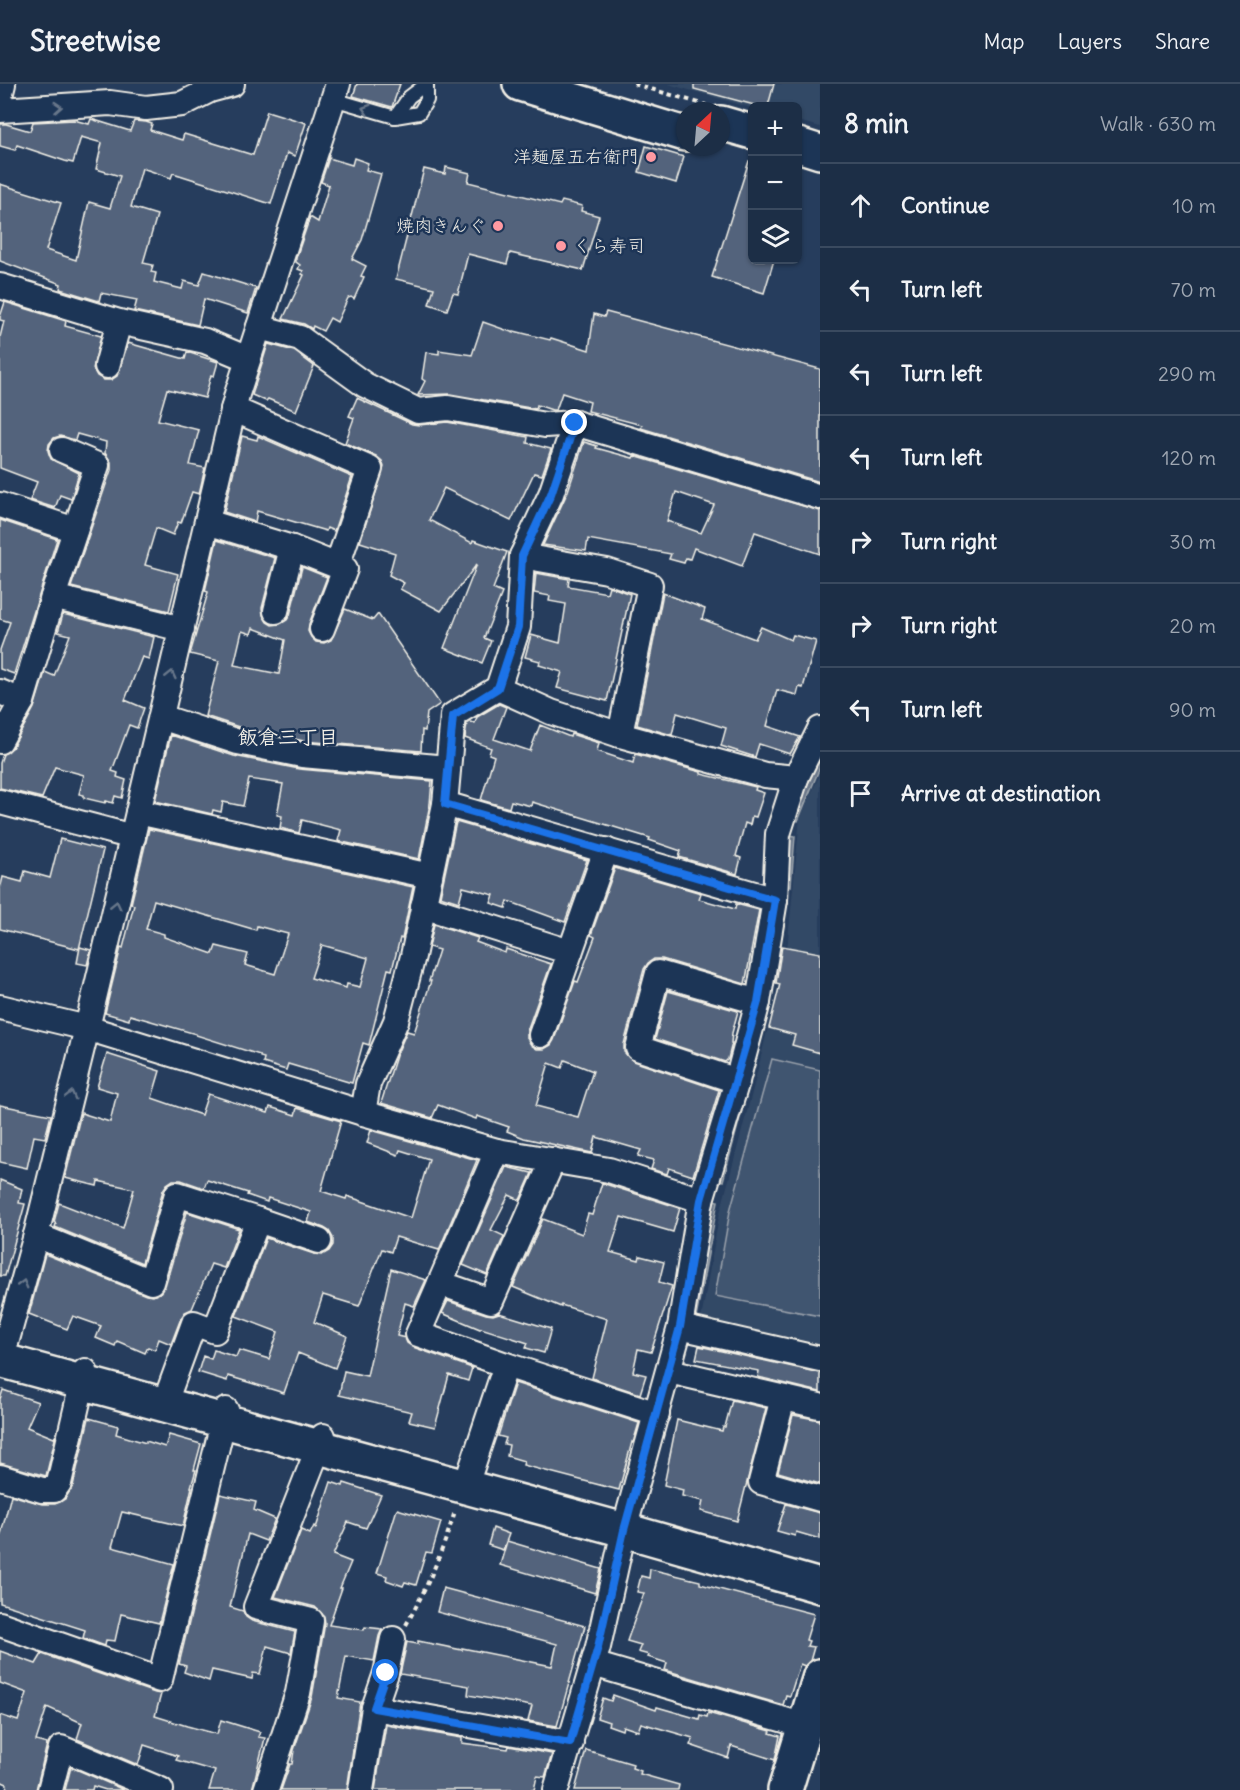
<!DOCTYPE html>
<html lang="en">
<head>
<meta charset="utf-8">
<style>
	body { margin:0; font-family:Delius,"Klee One",sans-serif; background:#293a51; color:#f1f3f6 }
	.controls { position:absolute; right:18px; top:18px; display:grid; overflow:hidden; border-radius:9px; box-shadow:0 2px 4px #0004 }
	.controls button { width:54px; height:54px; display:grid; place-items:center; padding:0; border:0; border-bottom:2px solid #3a4a5f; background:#1c2e46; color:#f1f3f6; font:30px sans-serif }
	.compass { position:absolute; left:676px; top:18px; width:54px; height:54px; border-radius:50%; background:#1c2e46; box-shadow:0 2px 4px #0004; rotate:26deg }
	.stop { position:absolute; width:18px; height:18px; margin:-14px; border:4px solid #1a73e8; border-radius:50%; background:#fff }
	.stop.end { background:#1a73e8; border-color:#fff; box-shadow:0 2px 6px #0008 }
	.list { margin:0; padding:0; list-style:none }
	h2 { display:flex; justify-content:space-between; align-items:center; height:78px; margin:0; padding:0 24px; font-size:26px }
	h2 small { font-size:20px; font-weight:400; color:#a0a8b3 }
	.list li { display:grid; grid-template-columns:39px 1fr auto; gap:18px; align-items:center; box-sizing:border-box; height:84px; padding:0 24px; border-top:2px solid #3a4a5f }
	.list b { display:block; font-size:22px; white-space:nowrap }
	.list em { font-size:20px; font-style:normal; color:#a0a8b3 }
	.icon { flex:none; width:33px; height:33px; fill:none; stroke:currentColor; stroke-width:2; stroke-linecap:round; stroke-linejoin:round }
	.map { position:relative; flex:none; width:820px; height:1706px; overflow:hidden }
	header { display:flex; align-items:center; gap:36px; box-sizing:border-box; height:84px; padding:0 30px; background:#1c2e46; border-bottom:2px solid #3a4a5f }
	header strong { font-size:28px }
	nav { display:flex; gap:33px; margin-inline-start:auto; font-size:21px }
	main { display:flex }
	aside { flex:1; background:#1c2e46 }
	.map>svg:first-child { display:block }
	.built { fill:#334966 }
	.green { fill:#40546f; stroke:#9aa2ac; stroke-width:1.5 }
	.water { fill:#677588; stroke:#9fa7ae; stroke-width:1.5 }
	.building { fill:#52647b; stroke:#f4f1e8; stroke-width:1.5; fill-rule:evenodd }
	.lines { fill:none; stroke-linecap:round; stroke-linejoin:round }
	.lane-casing { stroke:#f4f1e8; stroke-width:16 }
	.street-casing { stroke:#f4f1e8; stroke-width:28 }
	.secondary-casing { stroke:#f4f1e8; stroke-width:38 }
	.highway-casing { stroke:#f4f1e8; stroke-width:38 }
	.path { stroke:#f4f1e8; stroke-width:4; stroke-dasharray:4.5 4.5; stroke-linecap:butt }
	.lane { stroke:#1d3557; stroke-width:12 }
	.street { stroke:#1d3557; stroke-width:24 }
	.secondary { stroke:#1d3557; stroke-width:33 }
	.highway { stroke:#1d3557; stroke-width:33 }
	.oneway { stroke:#68778a }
	.route { stroke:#1a73e8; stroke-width:8 }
	.poi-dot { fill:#ff9aa2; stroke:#1d3557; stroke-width:2 }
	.labels { text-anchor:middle; stroke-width:5; stroke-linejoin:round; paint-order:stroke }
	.poi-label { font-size:18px; fill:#f4f1e8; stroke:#1d3557; text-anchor:end }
	.neighbourhood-label { font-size:20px; font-weight:bold; fill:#f4f1e8; stroke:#1d3557 }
</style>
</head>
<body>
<header>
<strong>Streetwise</strong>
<nav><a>Map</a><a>Layers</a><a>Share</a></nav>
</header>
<main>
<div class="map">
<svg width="820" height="1706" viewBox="0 0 820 1706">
	<rect width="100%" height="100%" fill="#263d5d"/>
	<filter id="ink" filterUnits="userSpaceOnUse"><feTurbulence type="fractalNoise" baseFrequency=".0167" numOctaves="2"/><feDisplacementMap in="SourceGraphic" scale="12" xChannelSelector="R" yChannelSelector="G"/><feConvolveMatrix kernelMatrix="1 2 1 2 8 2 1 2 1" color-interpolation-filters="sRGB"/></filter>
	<g filter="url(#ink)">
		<g class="built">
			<polygon points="668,0 820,0 820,43 798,37 798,22 752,24"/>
			<polygon points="820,690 820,1265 701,1236 719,1133 753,1005 787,866 800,734"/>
		</g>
		<polygon class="green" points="772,975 820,986 820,1232 715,1212 730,1127"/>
		<g class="water">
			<polygon points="820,664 820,683 798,737 792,734"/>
			<polygon points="788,751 795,752 791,802 783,797"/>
			<polygon points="759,939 765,941 723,1097 717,1095"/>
			<polygon points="712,1116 718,1117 696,1234 689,1231"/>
		</g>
		<g class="building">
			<polygon points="357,0 400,0 392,23 353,12"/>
			<polygon points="694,0 774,0 768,22 758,22 694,5"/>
			<polygon points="267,27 306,39 295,72 287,69 271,120 173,89 171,94 142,84 131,123 157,131 143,179 153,181 151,188 156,189 154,198 182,205 184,197 199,201 204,188 256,204 248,229 204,215 198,241 134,227 137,216 101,209 99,217 60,205 61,200 0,177 0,100 61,119 46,166 76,176 89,118 110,124 120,92 96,85 102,59 81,53 73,79 65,77 17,61 15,66 0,62 0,40 6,40 30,47 33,38 74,36 89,40 91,35 130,47 134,37 146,38 152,40 150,46 182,56 184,50 253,71"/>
			<polygon points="646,62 684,73 676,99 639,88"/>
			<polygon points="329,74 352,81 354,74 368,79 366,86 381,90 362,156 352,175 366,182 361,192 364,193 354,215 351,213 348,214 337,238 330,234 323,247 313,242 312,245 304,240 283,235 304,191 302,190 303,187 298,185 300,181 296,178 296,174 310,133 318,138 329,101 321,98"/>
			<polygon points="749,77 753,78 753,176 774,176 764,209 712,193"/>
			<polygon points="446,83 470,89 468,98 560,121 562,117 582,122 581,127 599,132 583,186 510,169 507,180 468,170 458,210 453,209 447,226 429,220 434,204 396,195 424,85 445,90"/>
			<polygon points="5,218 66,237 65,242 101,252 93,285 97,292 104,296 111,296 117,292 128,259 185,275 187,268 218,278 214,292 211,291 205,314 167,305 158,336 199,346 190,381 205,384 199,410 192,408 181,439 178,438 173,451 156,444 145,481 178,490 169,527 71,503 111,386 111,378 105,369 106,358 77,350 75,356 60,352 54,354 49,360 48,367 51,375 79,389 71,415 60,411 55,424 30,416 37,398 0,384 0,253 4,237 0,236 0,233"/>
			<polygon points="606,228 820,285 820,398 641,344 642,341 588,327 590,318 562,309 556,326 552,326 537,321 536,325 450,310 418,311 425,297 422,295 426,268 439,270 439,266 472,271 483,238 514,249 514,247 550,256 551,254 589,266 594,230 604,233"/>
			<polygon points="268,260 294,267 314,282 296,327 268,315 266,317 252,311"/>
			<polygon points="357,314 412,340 419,341 447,338 528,353 527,359 551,365 542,391 534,389 511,437 444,404 429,436 472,459 473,456 507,468 493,505 502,509 484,554 491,557 482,579 444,564 477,480 441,527 400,505 404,499 389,491 395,469 360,458 384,383 382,377 376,372 345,359 354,334 349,332"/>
			<polygon points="242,352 257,356 258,352 352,393 334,447 327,444 326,447 257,427 255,438 224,428"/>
			<path d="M584,358L597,362L596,364L633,374L634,372L820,427V470L755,448L742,482L694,464L690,475L686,474L684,479L669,475L671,470L588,455L586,467L543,461L568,407ZM676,408L714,421L701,449L667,437Z"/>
			<polygon points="0,436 57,455 14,590 0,585 0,566 10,538 0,535"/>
			<path d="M217,456L275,474L262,524L263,531L267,538L272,541L280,540L287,536L290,531L302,483L327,493L309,540L308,547L311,553L316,558L324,559L331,556L345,525L373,536L378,530L440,620L427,629L425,647L422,646L421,667L304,657L242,644L205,632L219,577L190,570L207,512L208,508L205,507ZM253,544L285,556L279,590L234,581L242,547L251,550Z"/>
			<polygon points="536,489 569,495 568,502 607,509 609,502 630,510 607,617 557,604 562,588 539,581 540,577 525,573 531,551 560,559 566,520 549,517 550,512 534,509"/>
			<polygon points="663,509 705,525 702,535 755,555 761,543 791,556 793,551 816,557 803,604 799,603 797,611 777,606 767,642 800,653 790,670 759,660 755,673 721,662 726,644 677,629 672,651 637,641"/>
			<polygon points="63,530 154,553 149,575 142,573 125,616 144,624 137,644 129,641 112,687 118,689 117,693 126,696 122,714 115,712 113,719 106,717 105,719 84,714 84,711 79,710 84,691 55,683 42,714 0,704 0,679 3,670 12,664 34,624 45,588 54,592 70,551 58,548"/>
			<polygon points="499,620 506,623 494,655 530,667 540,641 570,653 571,650 599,659 597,667 633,679 635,670 701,688 701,690 756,703 755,706 764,709 756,733 752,732 750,741 745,739 736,772 741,774 737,790 679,773 681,767 649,756 650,754 532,718 531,722 511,717 509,724 481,716 494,672 489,670 491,664 465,654 467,639 470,638 475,639 477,633"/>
			<polygon points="171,651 234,672 299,685 432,697 430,720 419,775 338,757 341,746 302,736 299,749 280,744 282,732 277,731 283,700 249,695 243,722 223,718 221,728 213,726 212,730 155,717"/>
			<polygon points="456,738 587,776 565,838 508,817 506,824 491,819 494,811 463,803 459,818 440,812"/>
			<path d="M149,745L413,803L402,855L400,854L392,886L388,885L369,961L363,959L352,999L288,980L286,986L263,979L264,974L260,973V971L196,951V950L130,931L129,936L105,929L121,863L123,864L134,821L131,820ZM154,816L256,846L257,842L288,850L275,890L245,881L248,870L216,862L213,870L164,853V850L146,845ZM322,861L368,874L360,903L347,900L346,904L311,894Z"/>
			<polygon points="60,755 103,766 79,865 0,845 0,805 3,793 22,798 25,787 50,794"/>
			<path d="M615,784L701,809L699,815L735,825L736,820L759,826L745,900L662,875H654L648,879L644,885L624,960V968L633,977L719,1006L693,1092L669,1084L667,1090L651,1085L654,1076L638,1072L641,1066L596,1053L592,1069L524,1054L507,1047L509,1043L477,1032L476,1035L438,1021L432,1034L381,1019L396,972L407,947L414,949L431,897H429L439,866L429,863L434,840L478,854L476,858L505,869L506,865L551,880L527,947V954L531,961L537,965H544L551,961L554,956L575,897L578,898L595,853L591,851ZM565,976L593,987L578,1033L536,1022L549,979L562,984Z"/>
			<polygon points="782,862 820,869 820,969 792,961 795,951 769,944 780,900 776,899"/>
			<polygon points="80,863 91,866 87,881 77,879"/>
			<polygon points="668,907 738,927 732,949 731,959 732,959 728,975 725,978 655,955"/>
			<polygon points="107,970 160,987 152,1014 201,1031 208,1010 268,1029 270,1023 295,1031 297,1024 341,1037 321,1107 346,1115 347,1112 411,1134 429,1075 400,1066 398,1071 367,1059 371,1046 477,1076 439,1166 396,1153 391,1168 382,1165 359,1222 323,1211 314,1238 347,1252 335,1284 298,1269 284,1309 228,1292 227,1297 198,1288 203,1272 211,1275 214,1266 236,1273 239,1266 269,1275 278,1248 236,1232 266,1154 314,1170 322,1171 329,1167 333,1161 333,1154 329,1147 324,1144 308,1138 311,1128 268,1114 267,1118 247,1111 248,1109 207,1096 204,1104 181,1096 173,1096 167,1100 163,1106 142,1179 55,1143 56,1140 54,1138 59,1119 123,1144 134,1105 98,1097 97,1102 65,1094 81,1029 110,1038 117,1009 97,1003"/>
			<polygon points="0,1021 51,1031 45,1054 34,1052 27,1084 0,1078"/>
			<polygon points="506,1083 532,1089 520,1116 509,1111 491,1146 504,1152 487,1191 463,1181"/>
			<polygon points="0,1096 22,1105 19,1119 25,1120 5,1192 0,1192"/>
			<polygon points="602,1099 680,1124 673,1148 621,1133 610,1168 639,1176 640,1172 664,1178 659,1198 672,1202 651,1268 638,1265 633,1288 646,1291 640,1310 592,1294 607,1235 561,1221 561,1223 513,1203 543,1135 582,1150 588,1130 592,1131"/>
			<polygon points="187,1128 239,1145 224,1184 211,1180 192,1225 185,1228 181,1234 171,1260 159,1255 155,1266 148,1263 145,1269 117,1257 115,1262 96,1254 101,1242 73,1232 67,1245 29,1230 45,1170 146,1211 153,1212 160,1209 165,1202"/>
			<polygon points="391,1185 426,1196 414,1222 405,1219 397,1252 405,1254 407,1259 413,1263 472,1284 468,1297 449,1291 435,1343 409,1337 412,1328 339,1311 344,1287 367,1292"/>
			<polygon points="448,1217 486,1230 493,1231 499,1229 551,1245 544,1269 526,1264 528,1259 481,1244 480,1245 442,1229"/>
			<polygon points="699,1262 820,1289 820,1308 758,1293 759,1287 696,1275"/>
			<polygon points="515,1299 639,1339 633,1359 632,1358 619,1406 523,1381 524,1377 507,1372 509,1361 504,1360 506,1354 498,1352"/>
			<polygon points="3,1306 38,1318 27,1343 54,1354 56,1351 46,1392 0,1379 0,1315"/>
			<polygon points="732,1316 766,1324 737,1437 701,1427 703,1417 682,1412 683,1406 664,1401 677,1336 722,1347 723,1343 725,1343"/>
			<polygon points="793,1331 820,1336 820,1400 778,1388"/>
			<polygon points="89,1334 118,1342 116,1350 146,1359 146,1357 165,1363 169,1351 201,1360 194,1386 196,1386 191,1403 192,1403 183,1442 122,1428 121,1431 112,1463 174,1480 159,1539 121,1530 115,1557 106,1556 105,1562 83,1554 85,1546 0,1519 0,1454 11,1411 42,1420 55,1420 65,1415 73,1402"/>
			<polygon points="331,1398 343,1402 344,1399 381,1411 366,1444 348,1438 333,1471 351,1478 340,1504 342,1504 329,1541 364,1546 365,1543 382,1545 379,1552 374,1577 346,1572 338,1614 360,1618 347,1706 281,1706 290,1680 292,1680 294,1666 312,1613 325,1539 324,1532 315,1523 275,1513 301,1446 310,1450 314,1442 316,1444"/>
			<polygon points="220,1410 256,1418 254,1426 275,1435 266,1457 248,1450 230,1523 243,1527 246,1533 252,1537 295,1548 291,1569 267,1562 260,1590 253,1589 252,1595 212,1586 209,1597 184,1588 186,1582 179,1580"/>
			<polygon points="786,1420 820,1429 820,1455 796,1448 795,1452 777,1447"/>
			<polygon points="397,1425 441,1438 432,1469 426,1468 416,1501 405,1498 403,1502 386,1496 387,1492 377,1489"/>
			<polygon points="493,1444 509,1450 503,1466 488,1461"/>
			<polygon points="507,1457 601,1485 595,1509 500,1481"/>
			<polygon points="650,1485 700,1497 700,1500 814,1530 806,1556 809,1557 807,1562 814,1563 810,1577 805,1582 800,1580 790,1612 786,1611 783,1621 665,1586 667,1579 648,1573 649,1571 638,1568 641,1561 627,1557 644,1509 637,1508 641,1492 649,1494"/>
			<polygon points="443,1504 585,1542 557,1642 528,1637 532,1622 468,1611 469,1602 400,1590 407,1558 418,1560 418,1557 462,1566 462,1564 552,1582 557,1560 437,1528"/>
			<polygon points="0,1567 36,1580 42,1570 155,1609 161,1610 155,1632 187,1642 217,1650 221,1636 260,1648 258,1653 265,1654 252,1706 209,1706 215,1687 176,1676 178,1672 144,1661 138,1681 77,1655 82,1639 47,1623 36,1657 47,1660 36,1706 6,1706 7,1700 0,1697 0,1631 18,1637 27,1609 0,1599"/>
			<polygon points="613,1611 656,1626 657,1623 699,1635 700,1631 707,1633 708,1629 771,1647 770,1649 780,1652 775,1676 731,1662 728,1674 690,1661 693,1654 641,1639 638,1647 623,1642 622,1646 608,1641 609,1638 597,1634 603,1614 611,1617"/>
			<polygon points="386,1641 462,1654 462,1659 508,1665 509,1662 552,1670 545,1693 537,1692 534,1706 375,1706"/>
			<polygon points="586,1666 633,1680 632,1684 641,1687 640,1690 679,1701 678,1706 575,1706"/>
			<polygon points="71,1683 124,1706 106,1706 93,1702 92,1706 65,1706"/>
		</g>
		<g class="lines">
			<defs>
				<g id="lane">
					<polyline points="333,15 395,33 409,13 426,0"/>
					<polyline points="395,33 419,29 427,16 427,0"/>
				</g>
				<g id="street">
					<polyline points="0,12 3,0"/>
					<polyline points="0,26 110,19 146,24 182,20 210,6 232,0"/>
					<polyline points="0,202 119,238 205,257 248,275"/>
					<polyline points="259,243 300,254 365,301 418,327 448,324 545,341 575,339"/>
					<polyline points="107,282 119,238"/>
					<polyline points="233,325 370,385 337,482"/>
					<polyline points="0,421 75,446"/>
					<polyline points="207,438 292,464 345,485 322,545"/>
					<polyline points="522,472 607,487 650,501 620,651"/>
					<polyline points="53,513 182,545"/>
					<polyline points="276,527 292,464"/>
					<polyline points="498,604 551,628 620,651 765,691 796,694"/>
					<polyline points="0,608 22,617 0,657"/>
					<polyline points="22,617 53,513 97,381 62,366"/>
					<polyline points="161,633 238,658 302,671 448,684"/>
					<polyline points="0,718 133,753"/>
					<polyline points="445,720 775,816"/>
					<polyline points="138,728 430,792"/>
					<polyline points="423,822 570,868"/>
					<polyline points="0,923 87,944 363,1029 497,1067 609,1086 701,1116"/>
					<polyline points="541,951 606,766"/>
					<polyline points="737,997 638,964 658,889 758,918"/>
					<polyline points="363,1029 368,1000 396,937 413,872 445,720 453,631 498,604 518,543 522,472 551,410 575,339 820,413"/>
					<polyline points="497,1067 440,1199 491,1217 553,1076"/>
					<polyline points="36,1151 151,1198 177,1110 258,1136"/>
					<polyline points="440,1199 418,1250 506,1281 469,1392"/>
					<polyline points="680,1243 820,1275"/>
					<polyline points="0,1281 36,1151 87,944 237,310 338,0"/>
					<polyline points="506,1281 657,1330"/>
					<polyline points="669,1287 819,1322"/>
					<polyline points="783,1314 761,1398 820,1415"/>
					<polyline points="164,1321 194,1239 215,1247 258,1136 319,1157"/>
					<polyline points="0,1393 42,1406 54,1406 59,1399 85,1287"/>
					<polyline points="0,1540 160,1596 226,1326"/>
					<polyline points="593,1580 805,1642"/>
					<polyline points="374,1624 571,1659"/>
					<polyline points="50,1706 61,1664 161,1706"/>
					<polyline points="266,1706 298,1609 311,1537 256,1523 323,1352"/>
					<polyline points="361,1706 374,1624 386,1589 393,1555"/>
					<polyline points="556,1706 598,1563 624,1446 680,1243 701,1116 737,997 758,918 775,816 778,750 796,694 820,645"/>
				</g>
				<g id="secondary">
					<polyline points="0,1276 624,1446 820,1502"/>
					<polyline points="785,1706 820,1592"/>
				</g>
				<g id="highway">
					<polyline points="520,0 685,50"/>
					<polyline points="721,39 752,48"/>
					<polyline points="798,61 820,68"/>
				</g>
			</defs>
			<use href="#lane" class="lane-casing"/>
			<use href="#street" class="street-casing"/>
			<use href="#secondary" class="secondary-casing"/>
			<use href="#highway" class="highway-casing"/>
			<g class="path">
				<polyline points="634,0 706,21"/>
				<path d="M406,1541C427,1504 443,1467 455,1427"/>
			</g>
			<use href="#lane" class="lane"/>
			<use href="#street" class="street"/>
			<use href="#secondary" class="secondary"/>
			<use href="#highway" class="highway"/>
		</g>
		<defs><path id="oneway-chevron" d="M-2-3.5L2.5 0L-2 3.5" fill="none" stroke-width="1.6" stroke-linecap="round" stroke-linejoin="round" transform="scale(1.5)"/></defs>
		<g class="oneway">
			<use href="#oneway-chevron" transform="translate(58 23) rotate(-4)"/>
			<use href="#oneway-chevron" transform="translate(366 25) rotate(-163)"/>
			<use href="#oneway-chevron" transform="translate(171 591) rotate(-77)"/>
			<use href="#oneway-chevron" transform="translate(116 821) rotate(-77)"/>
			<use href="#oneway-chevron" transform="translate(71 1011) rotate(-76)"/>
			<use href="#oneway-chevron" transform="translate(23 1200) rotate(-75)"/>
		</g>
	</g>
	<g class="lines" filter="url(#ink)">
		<polyline class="route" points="386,1589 374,1624 570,1659 598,1563 624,1446 680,1243 701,1116 758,918 775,816 445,720 453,632 498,604 518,543 522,472 551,410 575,339"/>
	</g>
	<g class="poi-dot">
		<circle cx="651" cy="73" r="6"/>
		<circle cx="498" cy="142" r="6"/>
		<circle cx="561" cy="162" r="6"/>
	</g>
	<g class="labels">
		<g class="poi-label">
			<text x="639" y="79">洋麺屋五右衛門</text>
			<text x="486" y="148">焼肉きんぐ</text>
			<text x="573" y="168" text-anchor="start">くら寿司</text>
		</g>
		<g class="neighbourhood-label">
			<text x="288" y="660">飯倉三丁目</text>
		</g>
	</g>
</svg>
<div class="controls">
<button>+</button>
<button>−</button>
<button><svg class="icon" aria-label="layers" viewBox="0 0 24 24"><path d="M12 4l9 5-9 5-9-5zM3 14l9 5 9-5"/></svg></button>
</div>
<svg class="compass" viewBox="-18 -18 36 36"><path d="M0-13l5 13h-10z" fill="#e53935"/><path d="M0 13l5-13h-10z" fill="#a0a8b3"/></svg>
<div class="stop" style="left:386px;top:1589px"></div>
<div class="stop end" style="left:575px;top:339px"></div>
</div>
<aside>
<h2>8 min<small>Walk · 630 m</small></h2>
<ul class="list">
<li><svg class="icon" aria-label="ahead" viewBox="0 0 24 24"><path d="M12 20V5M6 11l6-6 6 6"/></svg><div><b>Continue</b></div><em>10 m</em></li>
<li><svg class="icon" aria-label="left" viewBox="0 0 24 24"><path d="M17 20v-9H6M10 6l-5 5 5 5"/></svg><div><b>Turn left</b></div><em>70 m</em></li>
<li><svg class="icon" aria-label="left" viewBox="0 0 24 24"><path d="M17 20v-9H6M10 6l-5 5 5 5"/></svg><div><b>Turn left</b></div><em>290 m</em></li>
<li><svg class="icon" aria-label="left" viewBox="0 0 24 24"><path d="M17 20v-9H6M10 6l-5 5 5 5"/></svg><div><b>Turn left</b></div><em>120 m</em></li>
<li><svg class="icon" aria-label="right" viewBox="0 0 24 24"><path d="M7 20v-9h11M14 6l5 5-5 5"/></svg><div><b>Turn right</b></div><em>30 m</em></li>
<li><svg class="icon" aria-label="right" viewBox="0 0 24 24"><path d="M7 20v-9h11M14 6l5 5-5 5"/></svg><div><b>Turn right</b></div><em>20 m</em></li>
<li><svg class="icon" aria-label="left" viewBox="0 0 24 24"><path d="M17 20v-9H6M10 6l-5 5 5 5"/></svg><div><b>Turn left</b></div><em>90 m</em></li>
<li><svg class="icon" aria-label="arrive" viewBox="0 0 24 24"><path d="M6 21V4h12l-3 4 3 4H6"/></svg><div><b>Arrive at destination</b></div></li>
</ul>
</aside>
</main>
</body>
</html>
